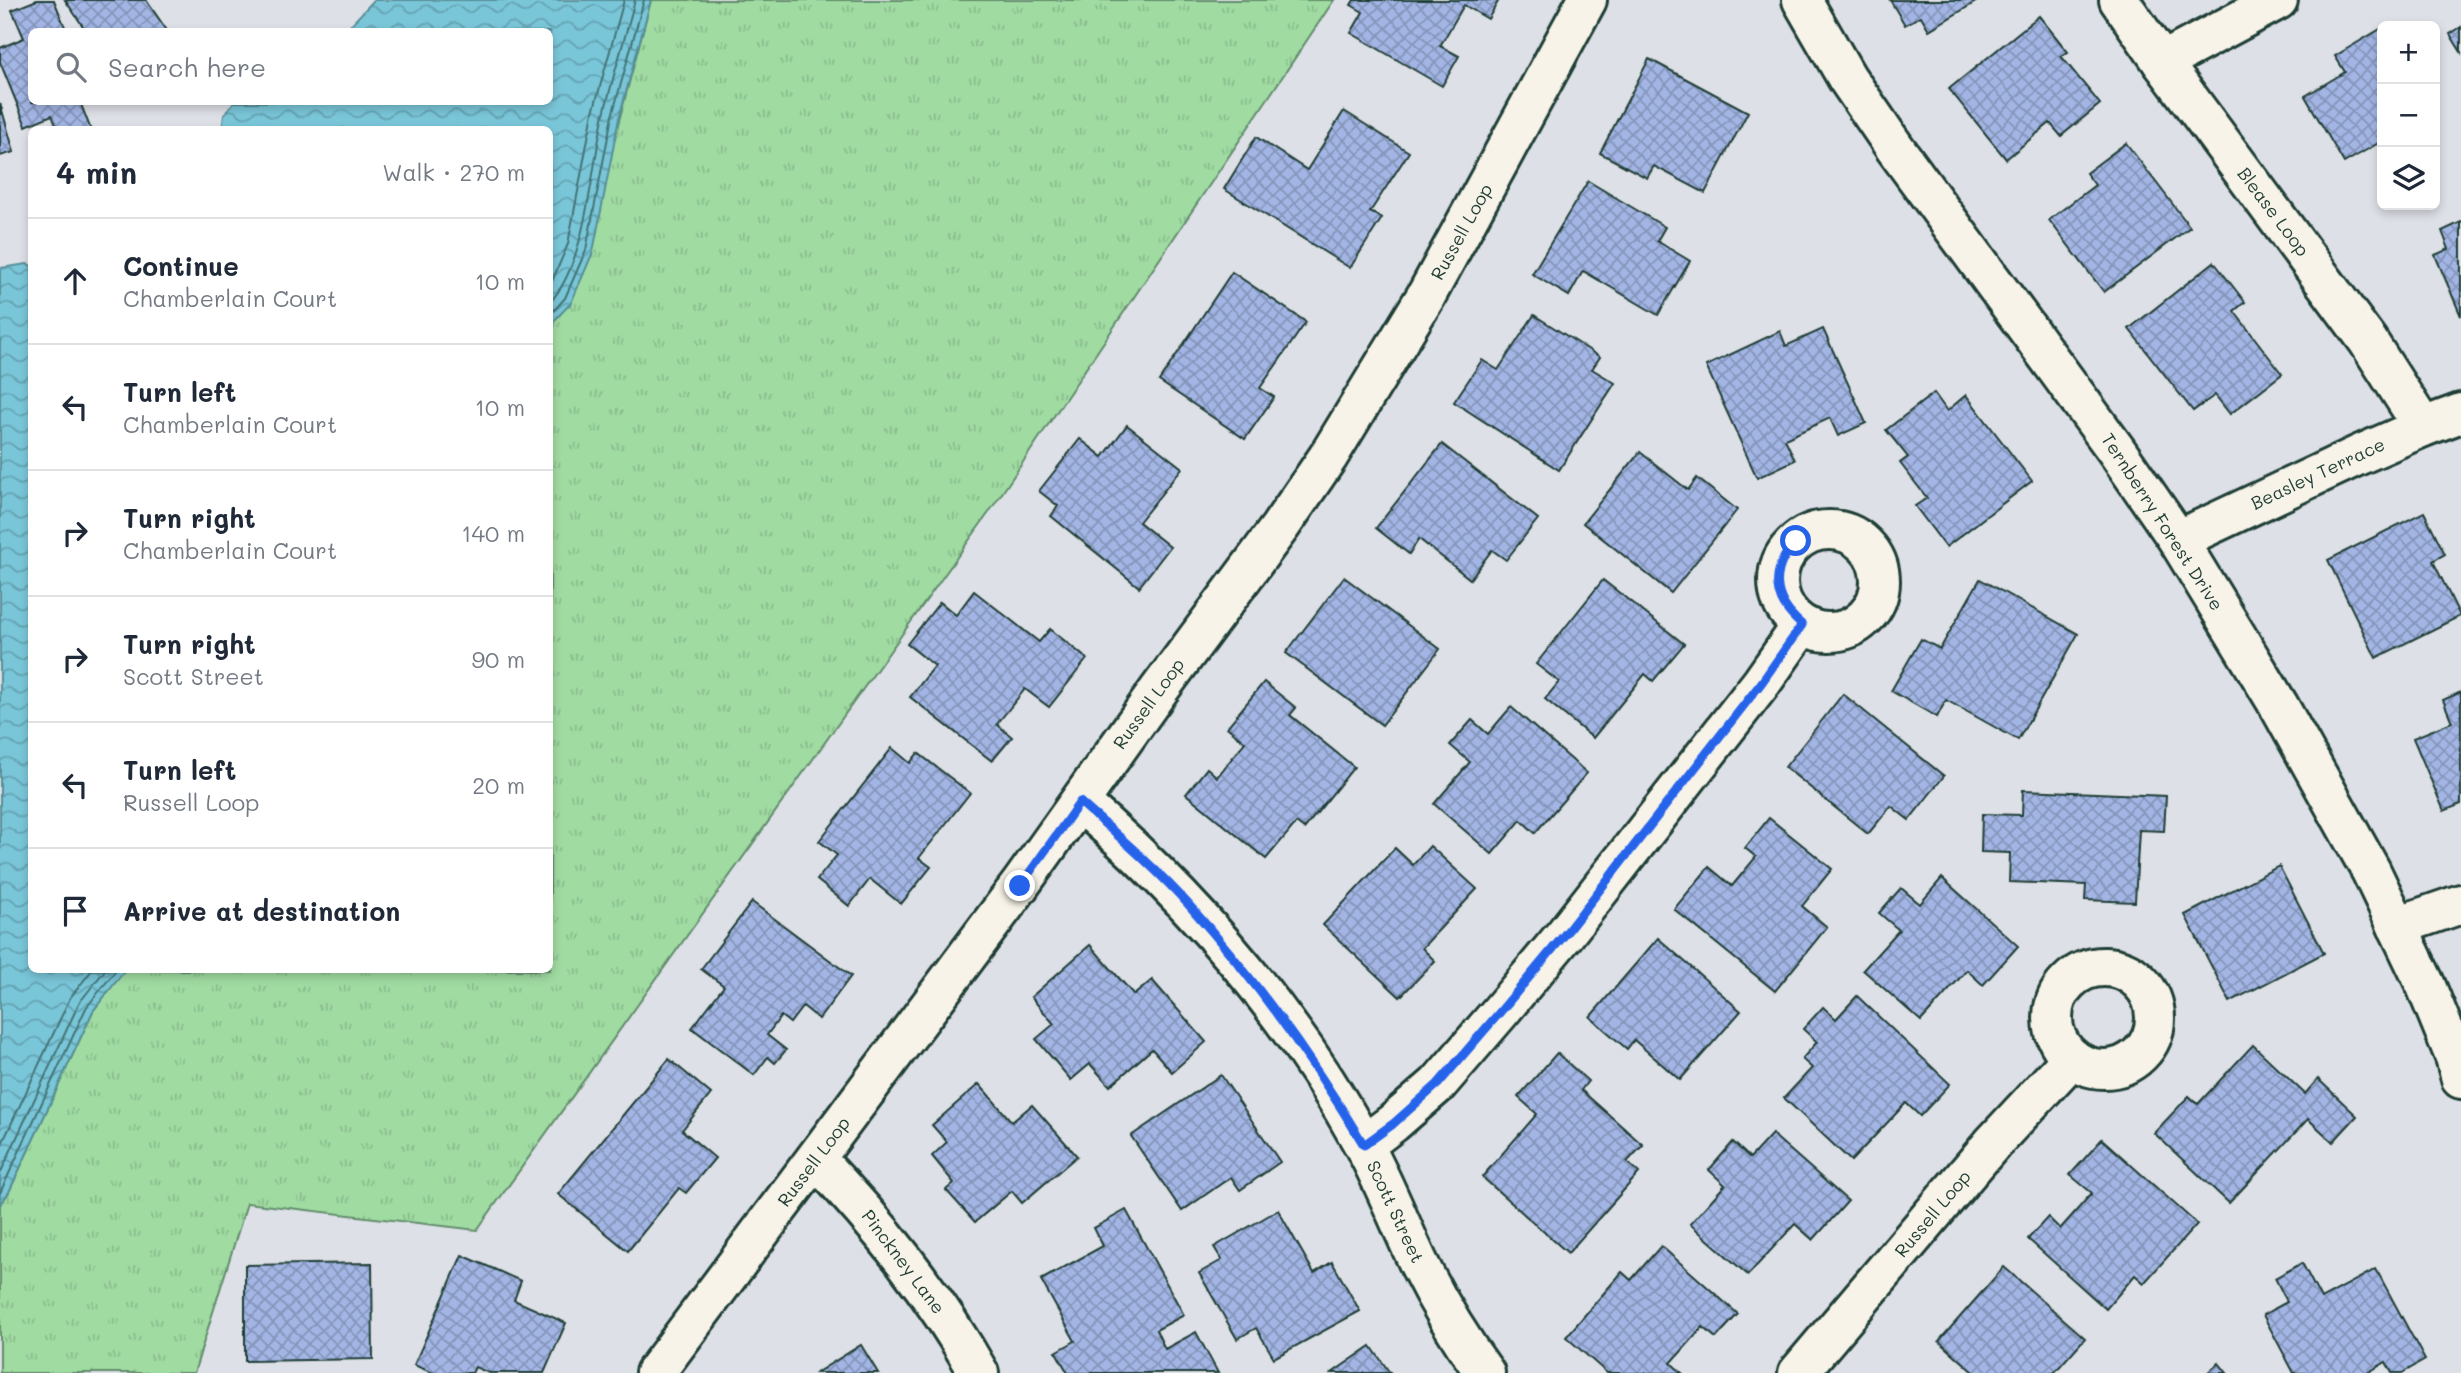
<!DOCTYPE html>
<html lang="en">
<head>
<meta charset="utf-8">
<style>
	body { margin:0; font-family:Mali,sans-serif; background:#f6f6f7; color:#1f2937 }
	.controls { position:absolute; right:21px; top:21px; display:grid; overflow:hidden; border-radius:10px; box-shadow:0 4px 10px #0003 }
	.controls button { width:63px; height:63px; display:grid; place-items:center; padding:0; border:0; border-bottom:2px solid #e0e1e3; background:#fff; color:#1f2937; font:35px sans-serif }
	.stop { position:absolute; width:21px; height:21px; margin:-16px; border:5px solid #2563eb; border-radius:50%; background:#fff }
	.stop.end { background:#2563eb; border-color:#fff; box-shadow:0 2px 7px #0008 }
	.list { margin:0; padding:0; list-style:none }
	h2 { display:flex; justify-content:space-between; align-items:center; height:91px; margin:0; padding:0 28px; font-size:30px }
	h2 small { font-size:23px; font-weight:400; color:#747a83 }
	.list li { display:grid; grid-template-columns:46px 1fr auto; gap:21px; align-items:center; box-sizing:border-box; height:126px; padding:0 28px; border-top:2px solid #e0e1e3 }
	.list b { display:block; font-size:26px; white-space:nowrap }
	.list p { margin:0; font-size:23px; white-space:nowrap; color:#747a83 }
	.list em { font-size:23px; font-style:normal; color:#747a83 }
	.icon { flex:none; width:38px; height:38px; fill:none; stroke:currentColor; stroke-width:2; stroke-linecap:round; stroke-linejoin:round }
	.map { position:relative; flex:none; width:2461px; height:1373px; overflow:hidden }
	.search { position:absolute; background:#fff; box-shadow:0 4px 10px #0003; left:28px; top:28px; width:525px; height:77px; display:flex; align-items:center; gap:18px; box-sizing:border-box; padding:0 24px; border-radius:10px; color:#747a83; font-size:26px }
	.panel { position:absolute; background:#fff; box-shadow:0 4px 10px #0003; left:28px; top:126px; width:525px; height:847px; border-radius:10px }
	.map>svg:first-child { display:block }
	.grass { fill:url(#grass-tufts); stroke:#608c6b; stroke-width:2 }
	.water { fill:url(#water-waves); stroke:#568f97; stroke-width:2 }
	.lines { fill:none; stroke-linecap:round; stroke-linejoin:round }
	.shore { stroke:#437476; stroke-width:2 }
	.building { fill:url(#building-cross-hatch); stroke:#1f3d34; stroke-width:2 }
	.minor-casing { stroke:#1f3d34; stroke-width:44 }
	.minor { stroke:#f7f3e8; stroke-width:38 }
	.route { stroke:#2563eb; stroke-width:9 }
	.labels { text-anchor:middle; stroke-width:7; stroke-linejoin:round; paint-order:stroke }
	.street-label { font-size:18px; fill:#1f3d34; stroke:#f7f3e8 }
</style>
</head>
<body>
<div class="map">
<svg width="2461" height="1373" viewBox="0 0 2461 1373">
	<defs>
		<pattern id="grass-tufts" width="24" height="20" patternUnits="userSpaceOnUse" patternTransform="scale(1.75)"><rect width="24" height="20" fill="#a0dba2"/><path d="M3 7l-1-3M5 7V3M7 7l1-3M15 17l-1-3M17 17v-4M19 17l1-3" fill="none" stroke="#89bd8c"/></pattern>
		<pattern id="water-waves" width="16" height="10" patternUnits="userSpaceOnUse" patternTransform="scale(1.75)"><rect width="16" height="10" fill="#7ac6d9"/><path d="M0 5q4-4 8 0t8 0" fill="none" stroke="#63a2b1"/></pattern>
		<pattern id="building-cross-hatch" width="8" height="8" patternUnits="userSpaceOnUse" patternTransform="scale(1.75)"><rect width="8" height="8" fill="#a3b5e4"/><path d="M0 0l8 8M0 8l8-8" fill="none" stroke="#8494ba"/></pattern>
	</defs>
	<rect width="100%" height="100%" fill="#dee0e7"/>
	<filter id="ink" filterUnits="userSpaceOnUse"><feTurbulence type="fractalNoise" baseFrequency=".0143" numOctaves="2"/><feDisplacementMap in="SourceGraphic" scale="14" xChannelSelector="R" yChannelSelector="G"/><feConvolveMatrix kernelMatrix="1 2 1 2 8 2 1 2 1" color-interpolation-filters="sRGB"/></filter>
	<g filter="url(#ink)">
		<polygon class="grass" points="651,0 1334,0 990,511 477,1230 247,1203 194,1373 0,1373 0,1205 9,1192 93,1011 125,970 550,970 550,325 571,302"/>
		<g class="water">
			<polygon points="374,0 651,0 619,118 593,252 571,303 550,325 550,130 222,129 224,115 234,102 550,102 550,32 345,31"/>
			<polygon points="27,264 32,266 32,970 125,970 93,1011 9,1192 0,1205 0,268"/>
		</g>
		<g class="lines">
			<g class="shore">
				<polyline points="550,286 568,244 593,112 624,0"/>
				<path d="M550,302C587,263 591,167 604,114C613,76 625,38 635,0"/>
				<polyline points="550,315 565,298 586,250 612,116 644,0"/>
				<polyline points="0,1148 70,998 92,970"/>
				<polyline points="0,1174 79,1003 105,970"/>
				<polyline points="0,1193 86,1008 116,970"/>
			</g>
		</g>
		<g class="building">
			<polygon points="37,0 54,0 67,32 32,32 32,102 80,102 91,130 58,130 52,115 26,126 0,62 0,48 24,38 12,10"/>
			<polygon points="65,0 146,0 168,32 87,32"/>
			<polygon points="1354,0 1499,0 1488,19 1464,5 1440,46 1459,56 1442,86 1351,33 1363,12 1351,5"/>
			<polygon points="1890,0 1979,0 1929,30 1921,16 1905,25"/>
			<polygon points="2039,16 2068,52 2061,56 2100,104 2061,136 2050,123 2006,159 1949,89"/>
			<polygon points="2461,27 2461,52 2450,34"/>
			<polygon points="2382,28 2382,141 2344,163 2305,96 2345,72 2335,56"/>
			<polygon points="1649,59 1748,112 1705,193 1654,166 1647,178 1600,153"/>
			<polygon points="0,103 14,152 0,156"/>
			<polygon points="1344,111 1409,152 1370,212 1382,218 1350,268 1224,189 1256,137 1307,170"/>
			<polygon points="2126,143 2190,227 2104,292 2049,220 2095,185 2086,173"/>
			<polygon points="1588,181 1665,227 1657,241 1690,261 1658,315 1583,271 1569,296 1532,274"/>
			<polygon points="2461,222 2461,316 2435,255 2449,249 2442,231"/>
			<polygon points="2214,262 2245,302 2234,311 2282,374 2230,414 2215,395 2193,411 2129,329"/>
			<polygon points="1232,272 1306,322 1260,388 1274,397 1245,439 1159,381"/>
			<polygon points="1534,315 1600,357 1592,369 1615,383 1559,470 1454,402 1482,360 1498,370"/>
			<polygon points="1823,329 1866,423 1838,436 1830,418 1785,439 1795,460 1757,478 1706,366 1780,331 1786,346"/>
			<polygon points="1934,393 1947,411 1966,395 2032,481 1946,547 1915,506 1927,498 1900,463 1908,457 1886,430"/>
			<polygon points="1127,425 1182,468 1139,522 1170,547 1139,587 1051,516 1058,506 1039,491 1080,439 1103,457"/>
			<polygon points="1442,444 1538,519 1506,560 1492,550 1470,579 1419,539 1409,554 1376,528"/>
			<polygon points="1640,452 1688,490 1697,478 1737,510 1671,593 1583,523"/>
			<polygon points="2424,512 2445,554 2433,561 2460,616 2376,658 2328,560"/>
			<polygon points="1344,577 1440,649 1382,725 1286,653"/>
			<polygon points="1980,579 2078,634 2018,740 1946,700 1937,717 1891,691 1921,639 1940,649"/>
			<polygon points="1603,580 1684,644 1653,681 1645,674 1593,738 1545,699 1559,682 1536,664"/>
			<polygon points="974,591 1039,642 1050,629 1087,659 1049,707 1025,689 997,724 1012,737 992,761 910,697 935,666 907,644 940,602 956,615"/>
			<polygon points="1264,682 1296,708 1290,715 1354,767 1304,829 1296,823 1266,859 1186,794 1207,768 1217,777 1245,742 1227,727"/>
			<polygon points="2461,692 2461,804 2444,811 2413,738 2452,722 2443,700"/>
			<polygon points="1843,694 1944,776 1909,820 1891,806 1868,834 1785,767"/>
			<polygon points="1511,707 1587,773 1535,833 1521,820 1492,854 1434,804 1470,762 1450,745 1472,720 1488,734"/>
			<polygon points="892,748 910,763 918,753 970,793 919,858 931,867 901,904 870,879 849,906 817,880 837,855 819,841"/>
			<polygon points="2023,790 2166,796 2164,831 2139,830 2135,902 2085,900 2086,885 2009,882 2010,853 1981,852 1982,814 2022,815"/>
			<polygon points="1769,818 1832,869 1802,906 1827,927 1775,991 1674,909 1709,867 1732,886 1756,857 1745,848"/>
			<polygon points="1430,846 1477,889 1422,948 1435,961 1400,997 1323,925 1395,848 1413,865"/>
			<polygon points="2279,866 2324,953 2230,1002 2185,915"/>
			<polygon points="1942,878 2018,946 1983,985 1967,970 1921,1021 1863,970 1899,930 1879,913 1901,888 1920,904"/>
			<polygon points="752,902 851,976 819,1019 803,1006 790,1023 781,1016 767,1035 786,1050 775,1063 768,1057 754,1075 692,1028 724,986 701,969"/>
			<polygon points="1658,938 1741,1011 1680,1080 1634,1040 1627,1049 1590,1017"/>
			<polygon points="1090,945 1134,995 1152,980 1206,1042 1172,1072 1152,1049 1110,1086 1090,1064 1071,1080 1036,1039 1054,1024 1031,997"/>
			<polygon points="1857,996 1950,1084 1920,1116 1906,1103 1851,1161 1784,1098 1812,1068 1802,1059 1817,1042 1803,1029 1823,1007 1836,1019"/>
			<polygon points="2253,1045 2305,1094 2318,1079 2357,1116 2333,1142 2308,1119 2229,1203 2154,1133 2189,1096 2198,1104"/>
			<polygon points="1557,1053 1588,1081 1581,1090 1643,1145 1627,1162 1639,1173 1568,1253 1482,1177 1537,1114 1518,1097"/>
			<polygon points="669,1059 711,1094 682,1130 715,1158 686,1193 679,1188 628,1251 558,1194"/>
			<polygon points="1221,1075 1280,1162 1240,1190 1231,1177 1182,1211 1131,1136"/>
			<polygon points="979,1084 1012,1122 1032,1105 1077,1156 1022,1203 1012,1191 975,1222 946,1190 954,1183 932,1156 947,1142 932,1125"/>
			<polygon points="1772,1134 1848,1201 1813,1240 1795,1224 1748,1275 1690,1224 1725,1185 1709,1170 1733,1142 1750,1158"/>
			<polygon points="2102,1139 2197,1224 2144,1283 2135,1275 2106,1309 2028,1239 2048,1217 2060,1229 2092,1193 2070,1175"/>
			<polygon points="1126,1210 1184,1315 1156,1330 1165,1349 1196,1332 1218,1373 1068,1373 1056,1352 1075,1341 1041,1280 1103,1246 1094,1228"/>
			<polygon points="1278,1210 1314,1273 1332,1262 1360,1311 1274,1358 1256,1328 1237,1339 1199,1273 1222,1260 1214,1247"/>
			<polygon points="1661,1246 1738,1314 1716,1338 1703,1327 1671,1363 1682,1373 1607,1373 1566,1337 1622,1272 1631,1280"/>
			<polygon points="462,1255 521,1281 514,1300 566,1323 544,1373 489,1373 475,1367 472,1373 433,1373 414,1365"/>
			<polygon points="372,1263 373,1359 245,1361 245,1265"/>
			<polygon points="2302,1263 2321,1299 2376,1269 2425,1360 2402,1373 2392,1373 2386,1362 2367,1373 2294,1373 2263,1315 2287,1302 2275,1278"/>
			<polygon points="2004,1267 2085,1338 2054,1373 1975,1373 1939,1341"/>
			<polygon points="861,1345 878,1373 816,1373"/>
			<polygon points="1371,1346 1390,1373 1332,1373"/>
			<polygon points="2219,1363 2227,1373 2207,1373"/>
		</g>
		<g class="lines">
			<defs>
				<g id="minor">
					<polyline points="1802,0 1847,78 1895,148 2116,450 2178,540 2239,640 2279,706 2371,871 2426,986 2455,1057 2461,1079"/>
					<polyline points="2119,0 2162,62 2368,341 2423,427"/>
					<polyline points="2162,62 2278,0"/>
					<circle cx="1829" cy="581" r="51"/>
					<polyline points="2178,540 2359,455 2423,427 2461,413"/>
					<path d="M1080,802C1192,899 1291,1013 1363,1144C1384,1182 1400,1224 1419,1264C1438,1302 1460,1339 1485,1373"/>
					<polyline points="2397,926 2461,904"/>
					<circle cx="2104" cy="1018" r="51"/>
					<polyline points="1364,1145 1393,1123 1438,1084 1500,1012 1566,933 1762,682 1802,625"/>
					<path d="M816,1159C880,1226 933,1292 979,1373"/>
					<polyline points="655,1373 1020,885 1159,690 1280,527 1328,457 1426,296 1587,0"/>
					<polyline points="1798,1373 1992,1144 2072,1058"/>
				</g>
			</defs>
			<use href="#minor" class="minor-casing"/>
			<use href="#minor" class="minor"/>
		</g>
	</g>
	<g class="lines" filter="url(#ink)">
		<path class="route" d="M1020,886L1080,802C1117,835 1155,867 1188,904C1255,979 1312,1059 1364,1145L1393,1124L1438,1084L1500,1012L1566,933L1762,682L1802,625C1771,599 1770,570 1796,541"/>
	</g>
	<g class="labels">
		<g class="street-label">
			<text transform="translate(2273 212) rotate(53)" y="6">Blease Loop</text>
			<text transform="translate(1462 232) rotate(-61)" y="6">Russell Loop</text>
			<text transform="translate(2318 474) rotate(-25)" y="6">Beasley Terrace</text>
			<text transform="translate(2162 522) rotate(57)" y="6">Ternberry Forest Drive</text>
			<text transform="translate(1149 704) rotate(-54)" y="6">Russell Loop</text>
			<text transform="translate(814 1162) rotate(-53)" y="6">Russell Loop</text>
			<text transform="translate(1395 1212) rotate(65)" y="6">Scott Street</text>
			<text transform="translate(1933 1214) rotate(-50)" y="6">Russell Loop</text>
			<text transform="translate(903 1262) rotate(53)" y="6">Pinckney Lane</text>
		</g>
	</g>
</svg>
<div class="controls">
<button>+</button>
<button>−</button>
<button><svg class="icon" aria-label="layers" viewBox="0 0 24 24"><path d="M12 4l9 5-9 5-9-5zM3 14l9 5 9-5"/></svg></button>
</div>
<div class="stop" style="left:1796px;top:541px"></div>
<div class="stop end" style="left:1020px;top:886px"></div>
<div class="search"><svg class="icon" aria-label="search" viewBox="0 0 24 24"><circle cx="10" cy="10" r="6"/><path d="M15 15l6 6"/></svg>Search here</div>
<section class="panel">
<h2>4 min<small>Walk · 270 m</small></h2>
<ul class="list">
<li><svg class="icon" aria-label="ahead" viewBox="0 0 24 24"><path d="M12 20V5M6 11l6-6 6 6"/></svg><div><b>Continue</b><p>Chamberlain Court</p></div><em>10 m</em></li>
<li><svg class="icon" aria-label="left" viewBox="0 0 24 24"><path d="M17 20v-9H6M10 6l-5 5 5 5"/></svg><div><b>Turn left</b><p>Chamberlain Court</p></div><em>10 m</em></li>
<li><svg class="icon" aria-label="right" viewBox="0 0 24 24"><path d="M7 20v-9h11M14 6l5 5-5 5"/></svg><div><b>Turn right</b><p>Chamberlain Court</p></div><em>140 m</em></li>
<li><svg class="icon" aria-label="right" viewBox="0 0 24 24"><path d="M7 20v-9h11M14 6l5 5-5 5"/></svg><div><b>Turn right</b><p>Scott Street</p></div><em>90 m</em></li>
<li><svg class="icon" aria-label="left" viewBox="0 0 24 24"><path d="M17 20v-9H6M10 6l-5 5 5 5"/></svg><div><b>Turn left</b><p>Russell Loop</p></div><em>20 m</em></li>
<li><svg class="icon" aria-label="arrive" viewBox="0 0 24 24"><path d="M6 21V4h12l-3 4 3 4H6"/></svg><div><b>Arrive at destination</b></div></li>
</ul>
</section>
</div>
</body>
</html>
